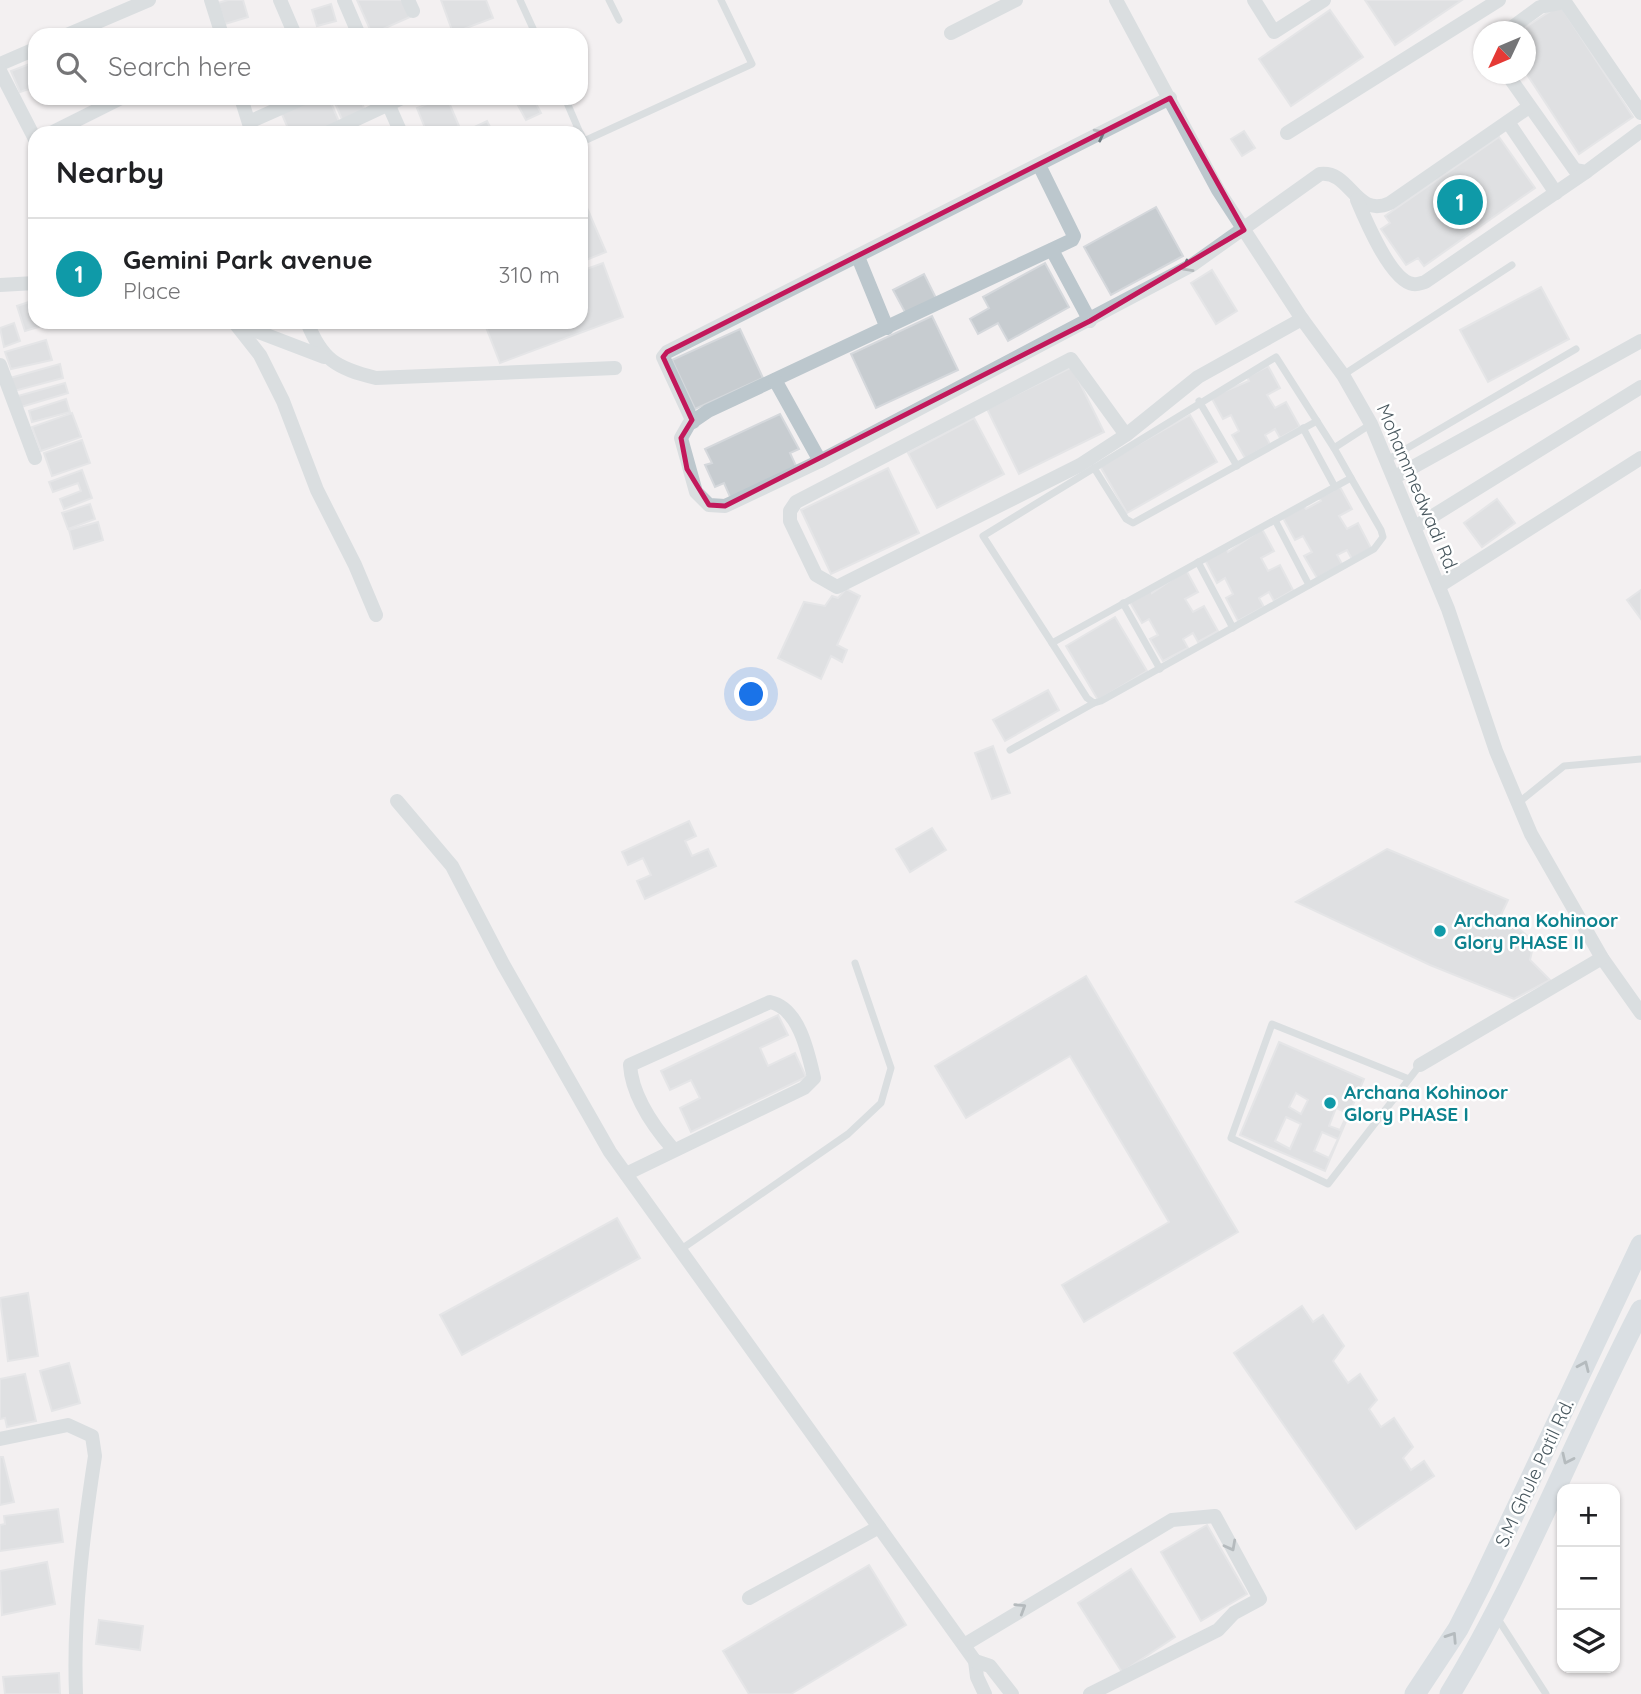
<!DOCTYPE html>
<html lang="en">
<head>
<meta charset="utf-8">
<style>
	body { margin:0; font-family:Quicksand,sans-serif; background:#f2f2f2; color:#202124 }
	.controls { position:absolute; right:21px; bottom:21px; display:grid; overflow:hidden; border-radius:14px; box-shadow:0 2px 5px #0004 }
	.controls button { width:63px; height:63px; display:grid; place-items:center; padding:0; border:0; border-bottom:2px solid #e0e0e0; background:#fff; color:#202124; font:35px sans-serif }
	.compass { position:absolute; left:1473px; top:21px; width:63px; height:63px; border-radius:50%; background:#fff; box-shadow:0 2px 5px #0004; rotate:226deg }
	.you { position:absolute; left:752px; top:695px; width:24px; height:24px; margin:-18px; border:5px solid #fff; border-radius:50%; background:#1a73e8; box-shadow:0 0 0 10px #1a73e833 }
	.badge { display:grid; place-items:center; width:46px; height:46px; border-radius:50%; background:#d93025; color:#fff; font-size:23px; font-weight:700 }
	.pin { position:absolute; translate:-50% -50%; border:4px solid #fff; box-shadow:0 2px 7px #0006 }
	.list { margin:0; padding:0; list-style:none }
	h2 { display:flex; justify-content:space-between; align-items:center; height:91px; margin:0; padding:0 28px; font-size:30px }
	h2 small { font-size:23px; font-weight:400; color:#757577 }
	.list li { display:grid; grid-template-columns:46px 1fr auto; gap:21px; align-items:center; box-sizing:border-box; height:112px; padding:0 28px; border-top:2px solid #e0e0e0 }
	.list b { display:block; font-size:26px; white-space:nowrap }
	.list p { margin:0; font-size:23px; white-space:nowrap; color:#757577 }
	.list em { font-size:23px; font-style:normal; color:#757577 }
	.icon { flex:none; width:38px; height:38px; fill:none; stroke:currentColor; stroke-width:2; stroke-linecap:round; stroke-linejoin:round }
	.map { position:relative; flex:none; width:1641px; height:1694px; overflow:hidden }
	.search { position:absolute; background:#fff; box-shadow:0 2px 5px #0004; left:28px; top:28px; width:560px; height:77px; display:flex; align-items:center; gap:18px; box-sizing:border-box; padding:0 24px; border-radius:21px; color:#757577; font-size:26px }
	.panel { position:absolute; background:#fff; box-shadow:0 2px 5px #0004; left:28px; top:126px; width:560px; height:203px; border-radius:21px }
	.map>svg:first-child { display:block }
	.building { fill:#c7ccd0; stroke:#d5d8dc; stroke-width:2; fill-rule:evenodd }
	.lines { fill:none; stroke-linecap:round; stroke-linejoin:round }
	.lane { stroke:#bcc7cd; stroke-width:7 }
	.street { stroke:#bcc7cd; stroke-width:14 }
	.secondary { stroke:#bccad2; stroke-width:21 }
	.oneway { stroke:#6b797f }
	.oneway2 { stroke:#6b7a81 }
	.marked { fill:none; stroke:#c2185b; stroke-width:5; stroke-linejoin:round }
	.culture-dot { fill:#0f9aa8; stroke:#fff; stroke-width:2.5 }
	.labels { text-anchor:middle; stroke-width:5; stroke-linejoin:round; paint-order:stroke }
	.street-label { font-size:19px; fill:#48575e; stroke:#fff }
	.culture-label { font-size:19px; font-weight:bold; fill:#0d838f; stroke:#fff; text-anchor:start }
</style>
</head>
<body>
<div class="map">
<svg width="1641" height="1694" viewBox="0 0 1641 1694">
	<rect width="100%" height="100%" fill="#f3f0f1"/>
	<g class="building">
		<polygon points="228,0 243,0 248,17 225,24 218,3"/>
		<polygon points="357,0 402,0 410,17 372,34"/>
		<polygon points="441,0 486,0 493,18 453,33"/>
		<polygon points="1365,0 1462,0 1395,45"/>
		<polygon points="331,4 336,21 317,26 312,10"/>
		<polygon points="1560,5 1633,117 1579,154 1526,73 1526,32 1518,32"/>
		<polygon points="1330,10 1363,57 1291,106 1259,59"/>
		<polygon points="35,62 35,87 20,92 11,71"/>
		<polygon points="317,98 329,98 340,124 317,133 290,133 281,112"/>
		<polygon points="333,98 360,98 366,113 343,122"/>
		<polygon points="442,98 447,98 459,126 441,133 427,133 417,108"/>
		<polygon points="514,98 533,98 541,113 526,120"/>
		<polygon points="487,121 493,133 462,133"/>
		<polygon points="1244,131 1255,148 1242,156 1231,139"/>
		<polygon points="1499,137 1535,188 1424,266 1418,258 1406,265 1381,229 1390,223 1385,216"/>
		<polygon points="581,194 606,252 581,262"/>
		<polygon points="1156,207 1183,256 1111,295 1084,247"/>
		<polygon points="603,263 623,317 500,363 484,322 581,322 581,271"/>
		<polygon points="1045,263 1069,307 1008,341 998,323 978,334 970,319 989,308 983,297"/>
		<polygon points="1212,270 1237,311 1216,324 1191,283"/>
		<polygon points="924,274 936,298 906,314 893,290"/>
		<polygon points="1541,287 1569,339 1488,382 1460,330"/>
		<polygon points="35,300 35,322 44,322 45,325 25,331 17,306"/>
		<polygon points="932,316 958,370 876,408 851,354"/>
		<polygon points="14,323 20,341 4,347 0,328"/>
		<polygon points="740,329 763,378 695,409 672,360"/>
		<polygon points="46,340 52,360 11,369 5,352"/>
		<polygon points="60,364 63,378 14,391 10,378"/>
		<polygon points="1268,366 1280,388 1267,395 1275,408 1286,402 1300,427 1280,438 1275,429 1265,435 1270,444 1245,458 1232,435 1239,431 1231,415 1223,419 1211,397 1249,381 1247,377"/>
		<polygon points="1072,367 1104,432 1019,474 987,409"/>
		<polygon points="65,383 68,393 21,407 18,396"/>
		<polygon points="66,399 70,412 32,422 29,411"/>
		<polygon points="72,413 81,437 41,451 32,427"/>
		<polygon points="780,414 799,449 790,453 797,468 731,499 724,483 715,487 705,465 712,463 705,449"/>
		<polygon points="1190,415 1217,462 1127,513 1100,466"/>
		<polygon points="974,418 1004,474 937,508 908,453"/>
		<polygon points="82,440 90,463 52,476 44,453"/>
		<polygon points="888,468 919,533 831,574 801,510"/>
		<polygon points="82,470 92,498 64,509 60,499 81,491 78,483 53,492 49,482"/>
		<polygon points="1340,487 1352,509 1339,516 1347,529 1358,523 1371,548 1352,559 1347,550 1337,555 1342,564 1317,578 1304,556 1312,552 1303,536 1295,540 1283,518 1304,506 1306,509 1321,501 1319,498"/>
		<polygon points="1497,499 1515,523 1482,547 1464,523"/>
		<polygon points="90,504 95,519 68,529 62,513"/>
		<polygon points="98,522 103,540 74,549 69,530"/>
		<polygon points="1262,529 1274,551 1261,558 1268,571 1280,565 1293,590 1274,601 1269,592 1259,598 1264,607 1238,621 1226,598 1233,594 1225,578 1217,583 1205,560 1226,548 1228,552"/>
		<polygon points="1186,570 1198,592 1185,599 1193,612 1204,606 1218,631 1198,642 1193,633 1183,639 1188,648 1163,661 1150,639 1158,635 1149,619 1142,623 1129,601 1151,589 1152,593"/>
		<polygon points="846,589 860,596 837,645 847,650 842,662 831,656 821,679 778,658 804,602 825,606 832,596 838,598"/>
		<polygon points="1641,590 1641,619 1627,600"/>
		<polygon points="1115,617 1147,671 1098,700 1066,646"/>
		<polygon points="1048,690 1059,710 1005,741 993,720"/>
		<polygon points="993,746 1010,793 992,799 975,753"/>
		<polygon points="689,821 696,836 685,841 692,856 708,849 716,866 645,899 637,881 651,875 643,858 628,865 622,852"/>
		<polygon points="932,828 946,850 910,872 896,849"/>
		<polygon points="1387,849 1508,900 1500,917 1509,920 1534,942 1530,960 1550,980 1514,999 1430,965 1296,902"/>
		<polygon points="1086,976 1238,1232 1084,1322 1062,1285 1169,1222 1070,1056 966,1118 935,1066"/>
		<polygon points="778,1015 788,1035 760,1048 768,1066 795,1053 806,1077 691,1132 680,1108 700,1098 691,1080 670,1090 661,1071"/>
		<path d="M1279,1042L1364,1079L1325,1171L1240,1135ZM1296,1093L1308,1100L1301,1114L1289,1107ZM1336,1108L1348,1113L1340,1130L1329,1126ZM1286,1117L1301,1124L1290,1149L1275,1141ZM1322,1132L1338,1139L1329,1158L1314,1151Z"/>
		<polygon points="617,1218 640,1258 462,1355 440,1315"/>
		<polygon points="28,1293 38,1356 8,1361 0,1298"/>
		<polygon points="1302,1306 1313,1322 1323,1315 1344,1346 1333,1361 1348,1383 1360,1374 1377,1400 1369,1409 1381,1427 1394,1418 1413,1447 1403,1458 1411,1470 1424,1461 1434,1476 1356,1529 1234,1353"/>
		<polygon points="69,1363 80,1403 52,1411 40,1371"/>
		<polygon points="25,1374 36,1421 7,1427 5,1418 0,1419 0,1379"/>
		<polygon points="0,1457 3,1457 14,1502 0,1505"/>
		<polygon points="58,1509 63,1542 0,1551 0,1525 5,1524 4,1516"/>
		<polygon points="1207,1525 1247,1594 1201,1621 1161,1552"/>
		<polygon points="47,1562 55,1604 2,1615 0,1571"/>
		<polygon points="869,1565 906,1625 791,1694 749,1694 723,1651"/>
		<polygon points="1131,1569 1175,1637 1122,1672 1078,1603"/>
		<polygon points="99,1620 143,1626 140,1650 96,1644"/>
		<polygon points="59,1673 60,1694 5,1694 3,1677"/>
	</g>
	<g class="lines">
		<g class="lane">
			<polyline points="520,0 536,35"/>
			<polyline points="609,0 619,20"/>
			<polyline points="565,98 580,133"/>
			<polyline points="581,134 584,141 752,64 721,0"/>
			<polyline points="1343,375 1512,265"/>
			<polyline points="1199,401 1237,466"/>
			<polyline points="1303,428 1335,487"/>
			<polyline points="1387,460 1576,349"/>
			<polyline points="1094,468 1126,519 1133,523 1317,421"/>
			<polygon points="1351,478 1381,530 1383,537 1374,549 1101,701 1094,703 1087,698 1052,643"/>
			<polyline points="1351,478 1334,448 1371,424"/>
			<polyline points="1275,520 1309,585"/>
			<polyline points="1198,562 1233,628"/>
			<polyline points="1123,603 1160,669"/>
			<polyline points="1052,643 983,536 1276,357 1334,448"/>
			<polyline points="1010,750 1094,703"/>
			<polyline points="1518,803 1564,766 1641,759"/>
			<polyline points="1409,1079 1272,1024 1231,1138 1328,1184 1420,1065"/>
			<polyline points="680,1250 848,1134 881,1103 891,1068 855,963"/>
			<polyline points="1496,1616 1546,1694"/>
		</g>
		<g class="street">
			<polyline points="211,0 222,35"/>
			<polyline points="280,0 295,35"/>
			<polyline points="344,0 359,35"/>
			<polyline points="408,0 413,11"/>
			<polyline points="1116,0 1218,190 1302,319 1343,375 1371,424 1448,609 1496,751 1531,834 1602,958 1641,1013"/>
			<polyline points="1254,0 1274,32 1324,0"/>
			<polyline points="1506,32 1540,7 1565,2 1641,113"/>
			<polyline points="951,33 1016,0"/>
			<polyline points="67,35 149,0"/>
			<polyline points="0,64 35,49"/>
			<polyline points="0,71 35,139"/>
			<polyline points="1507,74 1575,170 1586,172 1641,131"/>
			<polyline points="241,98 252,133"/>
			<polyline points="386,99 401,133"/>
			<polyline points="249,122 303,98"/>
			<polyline points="1508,122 1556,193"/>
			<polyline points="51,133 121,98"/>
			<polyline points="327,133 402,98"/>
			<polyline points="1287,133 1499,0"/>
			<path d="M1039,165L1074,236L1072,240L708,411L689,424L681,438L696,492L709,505L725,506L820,461L1192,265L1320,174C1351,170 1355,219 1390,203L1529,107"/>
			<path d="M1357,200C1365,219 1391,281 1413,284C1417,285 1421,283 1425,282L1586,172"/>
			<polyline points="1052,250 1090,321"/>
			<polyline points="858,257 887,328"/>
			<polyline points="0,285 35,283"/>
			<polyline points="234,322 260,355 283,401 317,490 355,565 376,615"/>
			<path d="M307,322C322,360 336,368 376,378L615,368"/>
			<polyline points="235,323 324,357"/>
			<polyline points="0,365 35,458"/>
			<polyline points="775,380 820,461"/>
			<polyline points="693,422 663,357 667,352 1170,98"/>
			<polyline points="1126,435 1071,359 796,502 790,511 790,521 816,575 837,587 1080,465 1126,435 1198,377 1302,319"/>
			<polyline points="1395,477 1641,341"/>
			<polyline points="1415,527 1641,387"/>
			<polyline points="1439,586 1641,458"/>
			<polyline points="397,801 452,866 503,964 610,1152 975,1661 977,1677 985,1694"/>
			<polyline points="1420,1065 1602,958"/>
			<path d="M626,1174L804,1088L814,1078C808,1052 799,1008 770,1002L630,1065C632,1095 653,1126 673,1149"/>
			<path d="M0,1439L68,1425L92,1436L95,1456C83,1534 73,1615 76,1694"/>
			<polyline points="749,1598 879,1527"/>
			<polyline points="964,1645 1172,1520 1215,1516 1260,1599 1234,1613 1218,1630 1090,1694"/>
			<polyline points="975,1661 990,1666 1012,1694"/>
		</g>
		<g class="secondary">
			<polyline points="1415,1694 1458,1629 1480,1586 1641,1245"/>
			<path d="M1450,1694C1524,1572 1575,1437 1641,1310"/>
		</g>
	</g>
	<defs><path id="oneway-chevron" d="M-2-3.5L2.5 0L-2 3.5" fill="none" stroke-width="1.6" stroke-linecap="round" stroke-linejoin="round" transform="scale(1.75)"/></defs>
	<g class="oneway">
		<use href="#oneway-chevron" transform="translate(1100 134) rotate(-27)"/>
		<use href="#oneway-chevron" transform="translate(1187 267) rotate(150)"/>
		<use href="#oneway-chevron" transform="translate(1231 1546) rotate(62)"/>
		<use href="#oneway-chevron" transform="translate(1021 1608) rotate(-32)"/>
	</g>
	<g class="oneway2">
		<use href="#oneway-chevron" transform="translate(1584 1366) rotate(-66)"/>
		<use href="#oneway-chevron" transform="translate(1567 1459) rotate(115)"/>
		<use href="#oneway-chevron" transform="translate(1452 1637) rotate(-57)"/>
	</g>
	<path d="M0 0H1641V1694H0ZM1170,98L1244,230L1090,321L725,506L709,505L687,469L681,438L692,420L663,357L667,352Z" fill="#f3f0f1" fill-opacity=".55" fill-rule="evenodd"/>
	<path class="marked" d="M1170,98L1244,230L1090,321L725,506L709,505L687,469L681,438L692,420L663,357L667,352Z"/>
	<g class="culture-dot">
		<circle cx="1440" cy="931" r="7"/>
		<circle cx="1330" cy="1103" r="7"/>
	</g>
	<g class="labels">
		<g class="street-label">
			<text transform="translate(1418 488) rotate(67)" y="7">Mohammedwadi Rd.</text>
			<text transform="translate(1534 1473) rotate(-65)" y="7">S.M Ghule Patil Rd.</text>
		</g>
		<g class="culture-label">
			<text x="1454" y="927">Archana Kohinoor<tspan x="1454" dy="22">Glory PHASE II</tspan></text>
			<text x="1344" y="1099">Archana Kohinoor<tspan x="1344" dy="22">Glory PHASE I</tspan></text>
		</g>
	</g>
</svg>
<div class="controls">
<button>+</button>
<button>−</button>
<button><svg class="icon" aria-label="layers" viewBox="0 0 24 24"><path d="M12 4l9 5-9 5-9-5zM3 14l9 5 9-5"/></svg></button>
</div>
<svg class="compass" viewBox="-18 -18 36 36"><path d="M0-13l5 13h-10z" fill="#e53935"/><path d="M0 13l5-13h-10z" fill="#757577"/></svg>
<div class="you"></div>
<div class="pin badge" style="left:1460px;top:202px;background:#0f9aa8">1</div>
<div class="search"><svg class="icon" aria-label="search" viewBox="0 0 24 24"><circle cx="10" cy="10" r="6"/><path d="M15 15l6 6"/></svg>Search here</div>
<section class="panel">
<h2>Nearby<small></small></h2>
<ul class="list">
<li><span class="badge" style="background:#0f9aa8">1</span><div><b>Gemini Park avenue</b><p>Place</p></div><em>310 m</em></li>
</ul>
</section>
</div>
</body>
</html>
